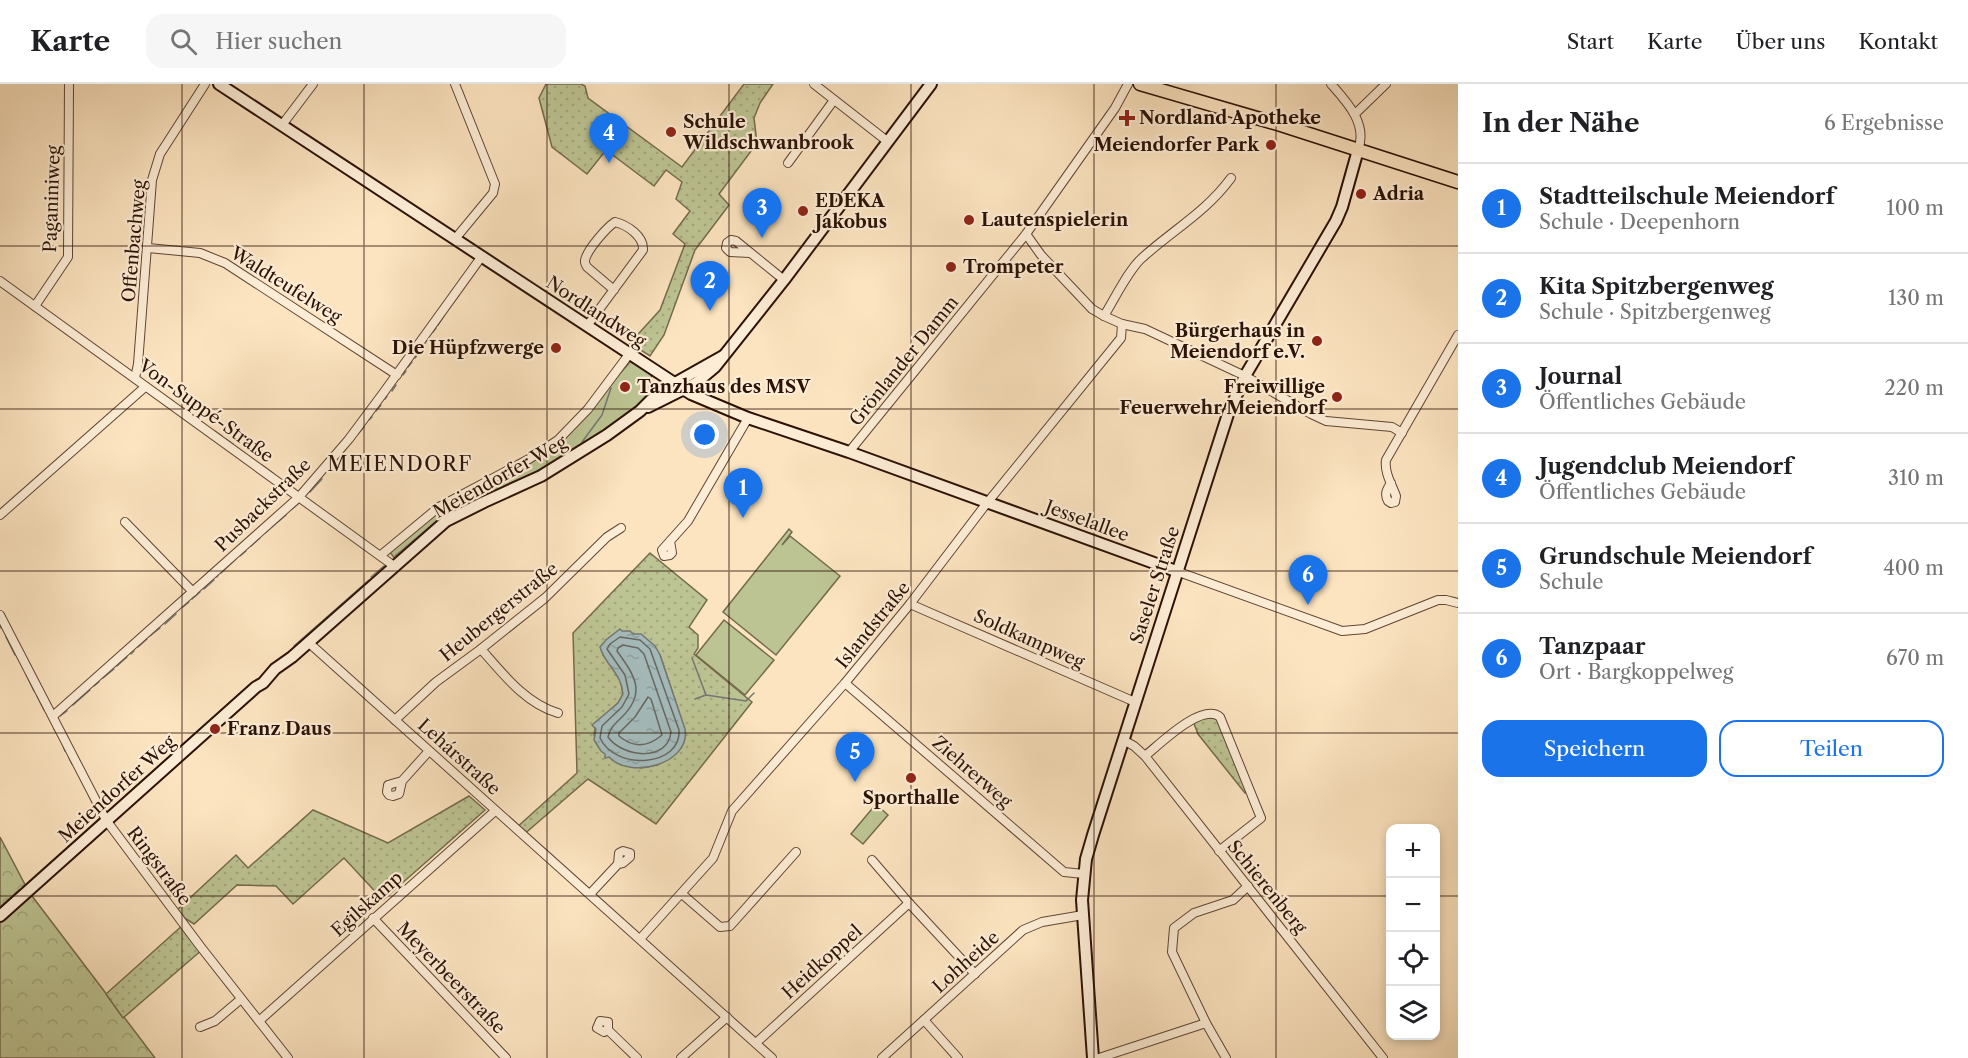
<!DOCTYPE html>
<html lang="de">
<head>
<meta charset="utf-8">
<style>
	body { margin:0; font-family:"Libre Caslon Text",serif; background:#f6f6f6; color:#202124 }
	.controls { position:absolute; right:18px; bottom:18px; display:grid; overflow:hidden; border-radius:12px; box-shadow:0 3px 9px #0003 }
	.controls button { width:54px; height:54px; display:grid; place-items:center; padding:0; border:0; border-bottom:2px solid #e0e0e0; background:#fff; color:#202124; font:30px sans-serif }
	.you { position:absolute; left:705px; top:351px; width:21px; height:21px; margin:-15px; border:4px solid #fff; border-radius:50%; background:#1a73e8; box-shadow:0 0 0 9px #1a73e833 }
	.badge { display:grid; place-items:center; width:39px; height:39px; border-radius:50%; background:#1a73e8; color:#fff; font-size:20px; font-weight:700 }
	.pin { position:absolute; translate:-50% -50px; filter:drop-shadow(0 2px 3px #0008) }
	.pin::after { content:''; position:absolute; top:32px; width:21px; height:18px; background:inherit; clip-path:polygon(0 0,100% 0,50% 100%) }
	.list { margin:0; padding:0; list-style:none }
	h2 { display:flex; justify-content:space-between; align-items:center; height:78px; margin:0; padding:0 24px; font-size:26px }
	h2 small { font-size:20px; font-weight:400; color:#757577 }
	.list li { display:grid; grid-template-columns:39px 1fr auto; gap:18px; align-items:center; box-sizing:border-box; height:90px; padding:0 24px; border-top:2px solid #e0e0e0 }
	.list b { display:block; font-size:22px; white-space:nowrap }
	.list p { margin:0; font-size:20px; white-space:nowrap; color:#757577 }
	.list em { font-size:20px; font-style:normal; color:#757577 }
	.actions { display:flex; gap:12px; padding:18px 24px }
	.actions a { flex:1; padding:14px 0; border:2px solid #1a73e8; border-radius:18px; text-align:center; font-size:21px; color:#1a73e8 }
	.actions .main { background:#1a73e8; color:#fff }
	.icon { flex:none; width:33px; height:33px; fill:none; stroke:currentColor; stroke-width:2; stroke-linecap:round; stroke-linejoin:round }
	.map { position:relative; flex:none; width:1458px; height:974px; overflow:hidden }
	header { display:flex; align-items:center; gap:36px; box-sizing:border-box; height:84px; padding:0 30px; background:#fff; border-bottom:2px solid #e0e0e0 }
	header strong { font-size:28px }
	nav { display:flex; gap:33px; margin-inline-start:auto; font-size:21px }
	.search { width:420px; height:54px; background:#f6f6f6; display:flex; align-items:center; gap:15px; box-sizing:border-box; padding:0 21px; border-radius:18px; color:#757577; font-size:22px }
	main { display:flex }
	aside { flex:1; background:#fff }
	.map>svg:first-child { display:block }
	.green { fill:#bdc493; stroke:#746b4c; stroke-width:1.5 }
	.forest { fill:url(#forest-crowns); stroke:#746b4c; stroke-width:1.5 }
	.park { fill:url(#park-dots); stroke:#746b4c; stroke-width:1.5; fill-rule:evenodd }
	.water { fill:url(#water-ripples); stroke:#747874; stroke-width:1.5 }
	.lines { fill:none; stroke-linecap:round; stroke-linejoin:round }
	.shore { stroke:#686762; stroke-width:1.5 }
	.stream { stroke:#747874; stroke-width:1.5 }
	.street-casing { stroke:#604634; stroke-width:10 }
	.secondary-casing { stroke:#2c1206; stroke-width:14 }
	.primary-casing { stroke:#2c1206; stroke-width:15 }
	.street { stroke:#fdedd6; stroke-width:8 }
	.secondary { stroke:#fdedd6; stroke-width:10 }
	.primary { stroke:#fce4c0; stroke-width:12 }
	.grid { fill:none; stroke:#2c1206; stroke-width:1.5; stroke-opacity:0.55 }
	.poi-dot { fill:#8f2418; stroke:#fdedd6; stroke-width:2 }
	.labels { text-anchor:middle; stroke-width:4.5; stroke-linejoin:round; paint-order:stroke }
	.poi-label { font-size:18px; font-weight:bold; fill:#2c1206; stroke:#fdedd6; text-anchor:start }
	.street-label { font-size:18px; fill:#2c1206; stroke:#fdedd6 }
	.neighbourhood-label { font-size:20px; letter-spacing:1.5px; fill:#2c1206; stroke:#fdedd6 }
</style>
</head>
<body>
<header>
<strong>Karte</strong>
<div class="search"><svg class="icon" aria-label="search" viewBox="0 0 24 24"><circle cx="10" cy="10" r="6"/><path d="M15 15l6 6"/></svg>Hier suchen</div>
<nav><a>Start</a><a>Karte</a><a>Über uns</a><a>Kontakt</a></nav>
</header>
<main>
<div class="map">
<svg width="1458" height="974" viewBox="0 0 1458 974">
	<defs>
		<pattern id="forest-crowns" width="20" height="18" patternUnits="userSpaceOnUse" patternTransform="scale(1.5)"><rect width="20" height="18" fill="#bdc493"/><path d="M2 6a3 3 0 1 1 6 0M12 15a3 3 0 1 1 6 0" fill="none" stroke="#a3a77d"/></pattern>
		<pattern id="park-dots" width="8" height="8" patternUnits="userSpaceOnUse" patternTransform="scale(1.5)"><rect width="8" height="8" fill="#bdc493"/><path d="M2 2h.1M6 6h.1" fill="none" stroke="#a3a77d" stroke-width="1.8" stroke-linecap="round"/></pattern>
		<pattern id="water-ripples" width="26" height="14" patternUnits="userSpaceOnUse" patternTransform="scale(1.5)"><rect width="26" height="14" fill="#a4bcbd"/><path d="M2 4q2-2 4 0t4 0M15 11q2-2 4 0t4 0" fill="none" stroke="#8da1a1"/></pattern>
	</defs>
	<rect width="100%" height="100%" fill="#fce4c0"/>
	<filter id="stains"><feTurbulence type="fractalNoise" baseFrequency=".00333" numOctaves="4"/><feColorMatrix values="0 0 0 0 .2 0 0 0 0 .09 0 0 0 0 .02 0 0 0 .5 -.17"/></filter>
	<radialGradient id="worn" r=".72"><stop offset=".6" stop-color="#630" stop-opacity="0"/><stop offset="1" stop-color="#630" stop-opacity=".3"/></radialGradient>
	<g class="green">
		<polygon points="628,274 651,287 652,310 624,335 538,390 449,431 395,475 389,467 444,423 524,382 549,364 601,311 630,278 627,275"/>
		<polygon points="789,445 792,448 782,461 790,452 840,492 776,571 723,528"/>
		<polygon points="724,536 774,576 745,611 696,571"/>
		<polygon points="876,720 888,731 863,760 851,750"/>
	</g>
	<polygon class="forest" points="0,753 29,808 155,974 0,974"/>
	<g class="park">
		<polygon points="546,0 581,0 585,2 588,14 682,83 744,0 773,0 760,19 754,34 757,59 719,110 729,121 695,166 664,251 650,272 630,259 660,226 685,160 673,150 690,127 676,115 682,98 666,86 654,102 606,66 587,90 552,63 539,14"/>
		<path d="M650,469L707,516L689,543L698,551V564L694,570L752,618L656,740L588,695L522,752L515,745L577,689L573,549ZM622,548L633,550L660,571L679,628L681,663L673,672L657,681L641,684L609,673L594,651L596,639L618,619L623,610L620,594L603,571L606,556L616,549Z"/>
		<polygon points="1209,632 1219,635 1249,709 1245,709 1198,650 1193,637"/>
		<polygon points="469,712 485,726 383,816 344,774 293,820 276,802 237,801 194,840 175,828 236,771 248,784 313,726 388,759"/>
		<polygon points="184,840 203,865 123,934 106,910"/>
	</g>
	<path class="water" d="M620,545L622,547H630L633,550H641L655,562L660,571L685,645C691,680 630,696 609,673L605,674V670L601,667L594,656L596,645L592,641L618,619L623,610C622,590 605,581 600,563L606,556Z"/>
	<g class="lines">
		<g class="shore">
			<path d="M620,553L640,556L650,565L679,646C682,682 616,688 600,654L602,642L622,623L629,610L625,591L607,565L610,560Z"/>
			<path d="M623,561L638,564L644,570L671,648C668,678 623,674 608,653C610,644 614,641 621,634C647,609 635,592 617,567L618,564Z"/>
			<path d="M648,613L651,615L662,651C648,663 633,664 619,652V649L635,633Z"/>
		</g>
		<g class="stream">
			<polyline points="458,212 461,207"/>
			<polyline points="450,222 456,215"/>
			<polyline points="438,241 445,230"/>
			<polyline points="433,248 436,244"/>
			<polyline points="423,262 427,256"/>
			<polyline points="415,274 420,267"/>
			<polyline points="408,283 412,278"/>
			<polyline points="403,291 406,287"/>
			<polyline points="392,307 396,301"/>
			<polyline points="167,313 173,317"/>
			<polyline points="385,315 387,312"/>
			<polyline points="179,322 184,325"/>
			<polyline points="376,327 381,321"/>
			<polyline points="193,331 199,336"/>
			<polyline points="369,336 372,333"/>
			<polyline points="203,339 207,342"/>
			<polyline points="215,347 222,352"/>
			<polyline points="358,350 364,343"/>
			<polyline points="226,355 233,360"/>
			<polyline points="353,356 354,355"/>
			<polyline points="582,358 602,331 611,304"/>
			<polyline points="238,364 245,369"/>
			<polyline points="250,373 257,378"/>
			<polyline points="262,381 273,389"/>
			<polyline points="333,381 348,362"/>
			<polyline points="310,408 322,395"/>
			<polyline points="292,425 298,420"/>
			<polyline points="265,449 286,431"/>
			<polyline points="251,462 260,454"/>
			<polyline points="240,472 246,467"/>
			<polyline points="395,472 445,430 546,383"/>
			<polyline points="221,489 236,475"/>
			<polyline points="217,493 218,491"/>
			<polyline points="371,493 384,482"/>
			<polyline points="204,505 214,496"/>
			<polyline points="192,515 200,508"/>
			<polyline points="183,523 189,518"/>
			<polyline points="165,540 176,530"/>
			<polyline points="0,541 1,544"/>
			<polyline points="150,552 160,544"/>
			<polyline points="6,553 15,571"/>
			<polyline points="294,562 369,496"/>
			<polyline points="138,563 147,555"/>
			<polyline points="131,570 134,567"/>
			<polyline points="692,574 706,611 695,615"/>
			<polyline points="117,582 127,573"/>
			<polyline points="26,590 34,607"/>
			<polyline points="103,594 114,585"/>
			<polyline points="94,602 99,598"/>
			<polyline points="706,611 746,617 754,609"/>
			<polyline points="37,612 44,626"/>
			<polyline points="73,621 90,606"/>
			<polyline points="60,632 67,627"/>
			<polyline points="54,645 56,648"/>
			<polyline points="62,659 65,667"/>
			<polyline points="69,674 72,680"/>
			<polyline points="77,688 81,696"/>
			<polyline points="126,711 248,602"/>
			<polyline points="89,712 97,728"/>
			<polyline points="23,803 99,735"/>
			<polyline points="0,823 18,807"/>
		</g>
		<defs>
			<g id="street">
				<polyline points="455,0 495,100 493,109 455,155"/>
				<polyline points="814,0 887,57"/>
				<path d="M1331,0C1347,18 1368,40 1358,66"/>
				<polyline points="1355,30 1386,0"/>
				<polyline points="282,41 313,0"/>
				<polyline points="788,79 834,16"/>
				<polyline points="1026,150 1041,171 1092,225 1104,232 1122,240 1145,245 1245,292 1311,330 1326,337 1392,343 1402,349"/>
				<polyline points="148,164 200,169 225,179 397,291"/>
				<polyline points="750,169 730,168 726,164 727,159 731,156 736,157 784,196"/>
				<polyline points="0,197 394,482"/>
				<polyline points="35,222 68,173 69,0"/>
				<path d="M1104,232C1114,216 1129,185 1142,174C1174,145 1205,129 1231,94"/>
				<path d="M587,242L643,166C644,152 627,141 615,138C606,144 590,163 586,173C584,178 585,179 587,183L614,206"/>
				<polyline points="135,294 138,280 152,96 160,70 205,0"/>
				<polyline points="849,368 1026,150 1115,24 1128,0"/>
				<path d="M1391,399C1387,405 1384,410 1388,417L1391,419L1395,418L1396,412C1392,401 1384,388 1386,376L1458,251"/>
				<polyline points="0,431 145,303"/>
				<polyline points="125,438 193,508"/>
				<polyline points="670,457 672,469 670,471 664,472 662,466 688,437 748,334"/>
				<polyline points="381,471 439,423 529,375 558,356 588,325 630,269"/>
				<polyline points="1176,487 1342,547 1365,545 1438,516 1446,516 1458,519"/>
				<polyline points="910,520 1135,618"/>
				<polyline points="0,531 106,736 200,862 288,974"/>
				<polyline points="308,558 772,974"/>
				<path d="M481,565C503,590 526,620 558,629"/>
				<polyline points="845,599 1064,788 1084,790"/>
				<polyline points="53,632 299,413 349,355 384,308 482,172"/>
				<polyline points="395,636 436,598 481,565 545,514 607,453 621,444"/>
				<polyline points="1123,656 1134,662 1145,672 1383,974"/>
				<path d="M1145,672C1160,660 1202,618 1220,633L1261,734L1219,767"/>
				<polyline points="402,697 399,710 393,712 389,711 387,708 388,701 402,697 429,667"/>
				<polyline points="872,776 909,819 975,890"/>
				<polyline points="590,810 618,780 623,779 630,773 630,769 623,767 619,769 618,780"/>
				<polyline points="682,810 720,843 730,842 796,768"/>
				<polyline points="373,834 506,974"/>
				<polyline points="640,855 713,774 732,727 845,599 910,520 983,424 1121,254 1122,240"/>
				<polyline points="924,936 958,974"/>
				<polyline points="259,937 495,727"/>
				<polyline points="200,943 215,937 241,915"/>
				<polyline points="608,946 604,948 597,944 600,937 608,938 608,946 637,974"/>
				<polyline points="756,959 909,819"/>
				<polyline points="681,974 727,933"/>
				<polyline points="882,974 1023,846 1042,838 1083,831"/>
				<polyline points="1099,974 1206,939"/>
				<polyline points="1226,974 1206,939 1172,868 1174,844 1194,829 1233,816 1248,802"/>
			</g>
			<g id="secondary">
				<polyline points="219,0 691,310 748,334 849,368 1176,487"/>
				<polyline points="648,323 696,299 715,283 784,196 931,0"/>
				<polyline points="0,832 256,603 263,599 275,585 292,573 446,437 484,418 541,392 607,351 640,327 659,308 723,272"/>
				<polyline points="1093,974 1082,816 1086,775 1093,751 1228,330 1245,292 1336,137 1342,123 1358,66"/>
			</g>
			<polyline id="primary" points="1140,0 1281,41 1458,98"/>
		</defs>
		<use href="#street" class="street-casing"/>
		<use href="#secondary" class="secondary-casing"/>
		<use href="#primary" class="primary-casing"/>
		<use href="#street" class="street"/>
		<use href="#secondary" class="secondary"/>
		<use href="#primary" class="primary"/>
	</g>
	<path class="grid" d="M182,0V974M364,0V974M547,0V974M729,0V974M911,0V974M1094,0V974M1276,0V974M0,162H1458M0,325H1458M0,487H1458M0,649H1458M0,812H1390M1436,812H1458"/>
	<g class="poi-dot">
		<path d="M1124 25h6v6h6v6h-6v6h-6v-6h-6v-6h6z"/>
		<circle cx="671" cy="48" r="6"/>
		<circle cx="1271" cy="61" r="6"/>
		<circle cx="1361" cy="110" r="6"/>
		<circle cx="803" cy="127" r="6"/>
		<circle cx="969" cy="136" r="6"/>
		<circle cx="951" cy="183" r="6"/>
		<circle cx="1317" cy="257" r="6"/>
		<circle cx="556" cy="264" r="6"/>
		<circle cx="625" cy="303" r="6"/>
		<circle cx="1337" cy="313" r="6"/>
		<circle cx="215" cy="645" r="6"/>
		<circle cx="911" cy="694" r="6"/>
	</g>
	<g class="labels">
		<g class="poi-label">
			<text x="1139" y="40">Nordland Apotheke</text>
			<text x="683" y="44">Schule<tspan x="683" dy="21">Wildschwanbrook</tspan></text>
			<text x="1259" y="67" text-anchor="end">Meiendorfer Park</text>
			<text x="1373" y="116">Adria</text>
			<text x="815" y="123">EDEKA<tspan x="815" dy="21">Jakobus</tspan></text>
			<text x="981" y="142">Lautenspielerin</text>
			<text x="963" y="189">Trompeter</text>
			<text x="1305" y="253" text-anchor="end">Bürgerhaus in<tspan x="1305" dy="21">Meiendorf e.V.</tspan></text>
			<text x="544" y="270" text-anchor="end">Die Hüpfzwerge</text>
			<text x="637" y="309">Tanzhaus des MSV</text>
			<text x="1325" y="309" text-anchor="end">Freiwillige<tspan x="1325" dy="21">Feuerwehr Meiendorf</tspan></text>
			<text x="227" y="651">Franz Daus</text>
			<text x="911" y="720" text-anchor="middle">Sporthalle</text>
		</g>
		<g class="street-label">
			<text transform="translate(52 115) rotate(-88)" y="6">Paganiniweg</text>
			<text transform="translate(134 157) rotate(-85)" y="6">Offenbachweg</text>
			<text transform="translate(286 201) rotate(32)" y="6">Waldteufelweg</text>
			<text transform="translate(596 228) rotate(33)" y="6">Nordlandweg</text>
			<text transform="translate(904 277) rotate(-51)" y="6">Grönlander Damm</text>
			<text transform="translate(206 327) rotate(36)" y="6">Von-Suppé-Straße</text>
			<text transform="translate(500 393) rotate(-29)" y="6">Meiendorfer Weg</text>
			<text transform="translate(263 421) rotate(-44)" y="6">Pusbackstraße</text>
			<text transform="translate(1087 437) rotate(20)" y="6">Jesselallee</text>
			<text transform="translate(1155 501) rotate(-72)" y="6">Saseler Straße</text>
			<text transform="translate(499 528) rotate(-39)" y="6">Heubergerstraße</text>
			<text transform="translate(873 541) rotate(-51)" y="6">Islandstraße</text>
			<text transform="translate(1029 555) rotate(24)" y="6">Soldkampweg</text>
			<text transform="translate(459 673) rotate(42)" y="6">Lehárstraße</text>
			<text transform="translate(972 688) rotate(41)" y="6">Ziehrerweg</text>
			<text transform="translate(117 705) rotate(-42)" y="6">Meiendorfer Weg</text>
			<text transform="translate(159 782) rotate(53)" y="6">Ringstraße</text>
			<text transform="translate(1267 803) rotate(51)" y="6">Schierenberg</text>
			<text transform="translate(367 820) rotate(-42)" y="6">Egilskamp</text>
			<text transform="translate(822 878) rotate(-42)" y="6">Heidkoppel</text>
			<text transform="translate(966 878) rotate(-42)" y="6">Lohheide</text>
			<text transform="translate(451 894) rotate(46)" y="6">Meyerbeerstraße</text>
		</g>
		<g class="neighbourhood-label">
			<text x="400" y="387">MEIENDORF</text>
		</g>
	</g>
	<rect width="100%" height="100%" filter="url(#stains)"/>
	<rect width="100%" height="100%" fill="url(#worn)"/>
</svg>
<div class="controls">
<button>+</button>
<button>−</button>
<button><svg class="icon" aria-label="locate" viewBox="0 0 24 24"><circle cx="12" cy="12" r="6"/><path d="M12 2v4M12 18v4M2 12h4M18 12h4"/></svg></button>
<button><svg class="icon" aria-label="layers" viewBox="0 0 24 24"><path d="M12 4l9 5-9 5-9-5zM3 14l9 5 9-5"/></svg></button>
</div>
<div class="you"></div>
<div class="pin badge" style="left:743px;top:434px">1</div>
<div class="pin badge" style="left:710px;top:227px">2</div>
<div class="pin badge" style="left:762px;top:154px">3</div>
<div class="pin badge" style="left:609px;top:79px">4</div>
<div class="pin badge" style="left:855px;top:698px">5</div>
<div class="pin badge" style="left:1308px;top:521px">6</div>
</div>
<aside>
<h2>In der Nähe<small>6 Ergebnisse</small></h2>
<ul class="list">
<li><span class="badge">1</span><div><b>Stadtteilschule Meiendorf</b><p>Schule · Deepenhorn</p></div><em>100 m</em></li>
<li><span class="badge">2</span><div><b>Kita Spitzbergenweg</b><p>Schule · Spitzbergenweg</p></div><em>130 m</em></li>
<li><span class="badge">3</span><div><b>Journal</b><p>Öffentliches Gebäude</p></div><em>220 m</em></li>
<li><span class="badge">4</span><div><b>Jugendclub Meiendorf</b><p>Öffentliches Gebäude</p></div><em>310 m</em></li>
<li><span class="badge">5</span><div><b>Grundschule Meiendorf</b><p>Schule</p></div><em>400 m</em></li>
<li><span class="badge">6</span><div><b>Tanzpaar</b><p>Ort · Bargkoppelweg</p></div><em>670 m</em></li>
</ul>
<div class="actions"><a class="main">Speichern</a><a>Teilen</a></div>
</aside>
</main>
</body>
</html>
